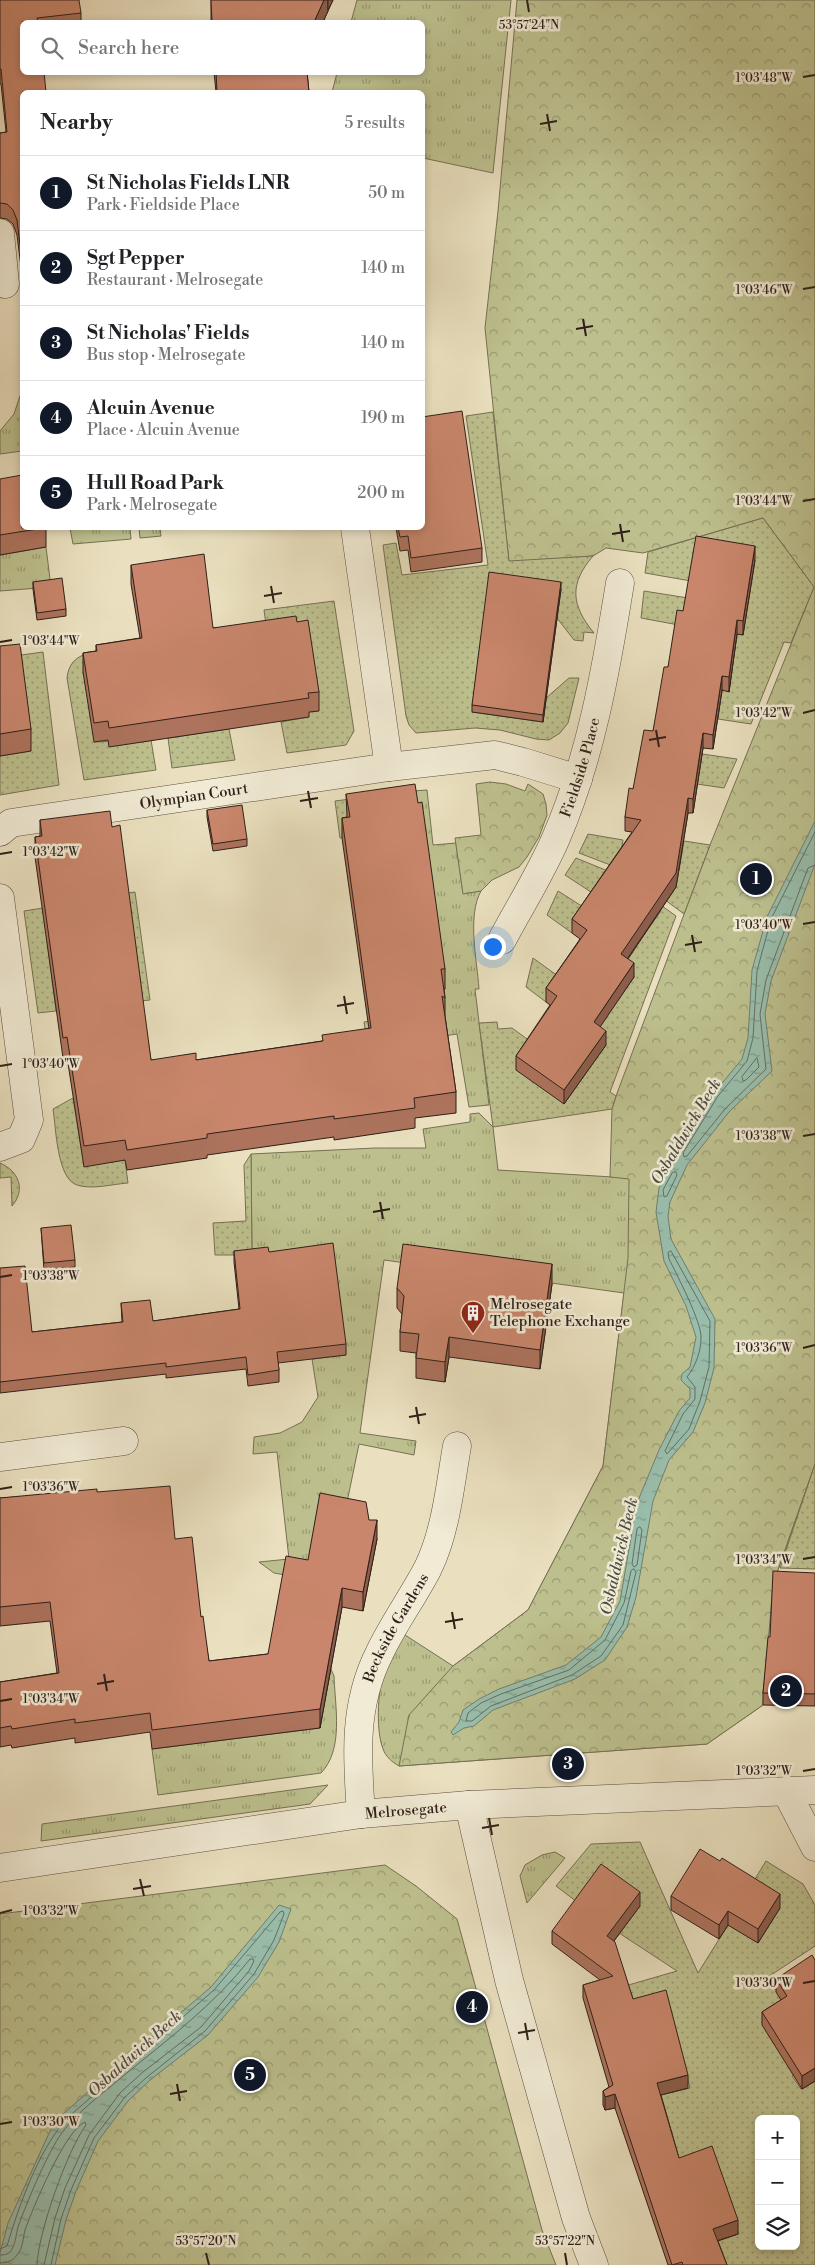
<!DOCTYPE html>
<html lang="en">
<head>
<meta charset="utf-8">
<style>
	body { margin:0; font-family:"Libre Bodoni",serif; background:#f2f2f2; color:#202124 }
	.controls { position:absolute; right:15px; bottom:15px; display:grid; overflow:hidden; border-radius:8px; box-shadow:0 2px 8px #0003 }
	.controls button { width:45px; height:45px; display:grid; place-items:center; padding:0; border:0; border-bottom:1px solid #e0e0e0; background:#fff; color:#202124; font:25px sans-serif }
	.you { position:absolute; left:492px; top:946px; width:18px; height:18px; margin:-12px; border:4px solid #fff; border-radius:50%; background:#1a73e8; box-shadow:0 0 0 8px #1a73e833 }
	.badge { display:grid; place-items:center; width:32px; height:32px; border-radius:50%; background:#111827; color:#fff; font-size:16px; font-weight:700 }
	.pin { position:absolute; translate:-50% -50%; border:2px solid #fff; box-shadow:0 1px 5px #0006 }
	.list { margin:0; padding:0; list-style:none }
	h2 { display:flex; justify-content:space-between; align-items:center; height:65px; margin:0; padding:0 20px; font-size:21px }
	h2 small { font-size:16px; font-weight:400; color:#757577 }
	.list li { display:grid; grid-template-columns:32px 1fr auto; gap:15px; align-items:center; box-sizing:border-box; height:75px; padding:0 20px; border-top:1px solid #e0e0e0 }
	.list b { display:block; font-size:19px; white-space:nowrap }
	.list p { margin:0; font-size:16px; white-space:nowrap; color:#757577 }
	.list em { font-size:16px; font-style:normal; color:#757577 }
	.icon { flex:none; width:28px; height:28px; fill:none; stroke:currentColor; stroke-width:2; stroke-linecap:round; stroke-linejoin:round }
	.map { position:relative; flex:none; width:815px; height:2265px; overflow:hidden }
	.search { position:absolute; background:#fff; box-shadow:0 2px 8px #0003; left:20px; top:20px; width:405px; height:55px; display:flex; align-items:center; gap:12px; box-sizing:border-box; padding:0 18px; border-radius:8px; color:#757577; font-size:19px }
	.panel { position:absolute; background:#fff; box-shadow:0 2px 8px #0003; left:20px; top:90px; width:405px; height:440px; border-radius:8px }
	.map>svg:first-child { display:block }
	.grass { fill:url(#grass-tufts); stroke:#767054 }
	.park { fill:url(#park-crowns); stroke:#767054 }
	.garden { fill:url(#garden-dots); stroke:#767054; fill-rule:evenodd }
	.water { fill:url(#water-ripples); stroke:#6f7e71 }
	.lines { fill:none; stroke-linecap:round; stroke-linejoin:round }
	.shore { stroke:#646e62; stroke-width:1 }
	.minor-casing { stroke:#5e4f42; stroke-width:29 }
	.minor { stroke:#f1ebd5; stroke-width:28 }
	.wall { fill:#ad735d; stroke:#2f1f19 }
	.shaded-wall { fill:#8d5e4c; stroke:#2f1f19 }
	.building { fill:#c9866c; stroke:#2f1f19 }
	.ticks { fill:none; stroke:#2f1f19; stroke-width:2 }
	.labels { text-anchor:middle; stroke-width:5; stroke-linejoin:round; paint-order:stroke }
	.street-label { font-size:15px; fill:#2f1f19; stroke:#f1ebd5 }
	.poi-label { font-size:15px; fill:#2f1f19; stroke:#f1ebd5; text-anchor:start }
	.water-label { font-size:16px; font-style:italic; fill:#4f4f45; stroke:#f1ebd5 }
	.ticks-label { font-size:12px; text-anchor:middle; fill:#2f1f19; stroke:#f1ebd5; stroke-width:5; stroke-linejoin:round; paint-order:stroke }
</style>
</head>
<body>
<div class="map">
<svg width="815" height="2265" viewBox="0 0 815 2265">
	<defs>
		<pattern id="grass-tufts" width="24" height="20" patternUnits="userSpaceOnUse" patternTransform="scale(1.25)"><rect width="24" height="20" fill="#bdc08e"/><path d="M3 7l-1-3M5 7V3M7 7l1-3M15 17l-1-3M17 17v-4M19 17l1-3" fill="none" stroke="#9a9b73"/></pattern>
		<pattern id="park-crowns" width="20" height="18" patternUnits="userSpaceOnUse" patternTransform="scale(1.25)"><rect width="20" height="18" fill="#bdc08e"/><path d="M2 6a3 3 0 1 1 6 0M12 15a3 3 0 1 1 6 0" fill="none" stroke="#9a9b73"/></pattern>
		<pattern id="garden-dots" width="8" height="8" patternUnits="userSpaceOnUse" patternTransform="scale(1.25)"><rect width="8" height="8" fill="#bdc08e"/><path d="M2 2h.1M6 6h.1" fill="none" stroke="#9a9b73" stroke-width="1.8" stroke-linecap="round"/></pattern>
		<pattern id="water-ripples" width="26" height="14" patternUnits="userSpaceOnUse" patternTransform="scale(1.25)"><rect width="26" height="14" fill="#99beac"/><path d="M2 4q2-2 4 0t4 0M15 11q2-2 4 0t4 0" fill="none" stroke="#7d9a8b"/></pattern>
	</defs>
	<rect width="100%" height="100%" fill="#eae0bf"/>
	<filter id="stains"><feTurbulence type="fractalNoise" baseFrequency=".004" numOctaves="4"/><feColorMatrix values="0 0 0 0 .2 0 0 0 0 .09 0 0 0 0 .02 0 0 0 .5 -.17"/></filter>
	<radialGradient id="worn" r=".72"><stop offset=".6" stop-color="#630" stop-opacity="0"/><stop offset="1" stop-color="#630" stop-opacity=".3"/></radialGradient>
	<g class="grass">
		<polygon points="357,0 511,0 493,173 423,158 422,92 332,92 337,73 422,72 422,22 351,22"/>
		<polygon points="22,390 22,451 0,454 0,431 14,414"/>
		<polygon points="70,528 130,528 131,539 73,544"/>
		<polygon points="139,528 160,528 161,536 140,538"/>
		<polygon points="46,547 51,587 0,591 0,555"/>
		<path d="M427,790L433,845L456,843L463,893L481,891C467,916 477,960 479,989H475L489,1105L469,1107L457,1034L403,1042L399,1024L365,1029L364,1022L444,1011L441,990L445,989L413,791Z"/>
		<path d="M479,1113L493,1127L498,1170L629,1178L815,1464L773,1584L763,1705L707,1744L399,1766C392,1762 386,1757 383,1749C375,1728 378,1685 386,1664C390,1653 396,1643 402,1633L453,1666L528,1610L603,1466L624,1293L384,1260L360,1433L416,1441L414,1455L359,1444L344,1517L308,1579L274,1573L259,1562L289,1559L277,1452L253,1454L254,1437L280,1433L302,1422L318,1397L312,1359L346,1355L252,1255L251,1154L375,1148H426L423,1129L470,1122V1114Z"/>
		<path d="M331,1669L334,1676C335,1707 344,1749 321,1773L158,1795L152,1749L319,1728Z"/>
		<polygon points="328,1785 310,1804 41,1841 42,1824"/>
		<polygon points="555,1852 565,1858 527,1903 520,1876 525,1865 542,1855"/>
	</g>
	<g class="park">
		<polygon points="517,0 815,0 815,1464 773,1584 763,1705 707,1744 399,1766 409,1715 453,1666 528,1610 603,1466 628,1258 629,1179 610,1177 612,1109 616,1096 710,845 814,587 763,518 643,553 606,548 593,556 509,562 485,328 498,211"/>
		<polygon points="490,782 506,784 525,791 528,784 543,794 546,804 547,815 539,837 527,857 519,867 492,880 481,891 463,894 455,838 481,835 476,784"/>
		<polygon points="385,1865 416,1886 457,1919 542,2230 556,2265 0,2265 0,1914"/>
	</g>
	<g class="garden">
		<path d="M493,412L509,561L593,556C569,584 571,605 594,633L584,632L583,641L574,640L557,618L472,712L543,722L546,698L569,678H579L568,723L560,733L549,740L536,739L500,730L475,728L416,733L409,725L406,716L383,545L396,543L402,575L488,565L466,416Z"/>
		<polygon points="763,518 814,587 791,643 784,642 751,724 718,719 722,690 729,691 737,634 743,635 691,581 645,573 648,552"/>
		<polygon points="644,591 688,598 684,626 641,618"/>
		<polygon points="334,601 354,731 346,745 287,753 281,722 308,717 308,712 318,711 268,639 264,610"/>
		<path d="M126,651L94,742L151,740L156,770L84,780L67,678C70,647 103,652 126,651Z"/>
		<polygon points="43,652 59,785 0,795 0,756 31,751 0,658"/>
		<polygon points="229,729 235,760 172,768 168,738"/>
		<polygon points="702,754 737,759 724,788 697,784"/>
		<polygon points="413,791 350,837 340,838 335,801"/>
		<polygon points="588,834 623,840 620,861 679,871 684,841 710,845 684,914 626,871 579,853"/>
		<polygon points="576,858 620,876 676,916 610,1092 616,1096 612,1109 493,1127 479,1023 497,1022 498,1029 512,1028 534,1044 593,1036 620,968 661,911 597,896 565,875"/>
		<polygon points="558,891 588,910 572,933 547,915"/>
		<polygon points="135,892 150,1000 140,1001 127,893"/>
		<polygon points="43,908 56,1011 38,1013 24,911"/>
		<polygon points="533,958 562,979 546,1002 526,987"/>
		<path d="M73,1098L84,1166L125,1160L128,1183C113,1184 92,1190 77,1185C57,1179 56,1128 53,1109Z"/>
		<polygon points="251,1154 252,1255 215,1255 213,1223 246,1221 244,1165"/>
		<path d="M0,1163C19,1171 26,1190 12,1206L11,1177L0,1178Z"/>
		<polygon points="815,1464 815,1569 780,1568"/>
		<path d="M640,1842L698,1973L728,1925L758,1943L749,1889L766,1861L803,1884L815,1905V1946L768,1977L815,2052L810,2064L792,2076L801,2089L815,2081V2265H712L625,1986L677,1971L619,1933L640,1906L581,1905L556,1886L591,1844ZM686,2072L690,2088L669,2093ZM759,2119H796V2246H759ZM733,2218L739,2234L719,2240Z"/>
	</g>
	<g class="water">
		<polygon points="815,821 815,864 771,981 765,1014 772,1071 729,1112 687,1165 670,1202 668,1216 671,1239 715,1319 714,1368 705,1403 693,1432 669,1460 653,1501 636,1597 627,1627 605,1660 575,1679 493,1710 474,1726 464,1728 453,1735 451,1732 459,1722 463,1710 479,1699 499,1689 566,1665 601,1637 620,1601 637,1503 659,1450 679,1411 690,1398 690,1389 681,1380 682,1374 690,1367 696,1337 686,1306 664,1261 656,1212 659,1188 714,1093 742,1059 748,1038 752,970 767,917"/>
		<polygon points="279,1905 291,1909 279,1942 258,1977 208,2035 150,2080 128,2101 98,2141 76,2191 66,2220 55,2265 0,2265 0,2253 8,2223 50,2131 62,2115 98,2083 211,1987"/>
	</g>
	<g class="lines">
		<g class="shore">
			<polyline points="815,832 771,919 757,971 753,1038 747,1061 718,1096 683,1153 684,1157 687,1156 725,1109 766,1069 760,1014 766,980 808,868 815,865"/>
			<polygon points="757,1058 759,1067 746,1080 743,1081 742,1077"/>
			<polygon points="676,1172 677,1175 667,1196 664,1197 663,1190 672,1173"/>
			<path d="M671,1251L710,1321L709,1367L700,1401L689,1429L667,1454L665,1451L683,1414L695,1399V1387L687,1377C695,1367 701,1352 701,1338C702,1323 677,1275 669,1259L668,1253Z"/>
			<polygon points="640,1527 642,1530 637,1565 634,1567 632,1564 637,1529"/>
			<polygon points="634,1569 636,1572 623,1625 601,1656 572,1675 491,1706 472,1721 466,1721 468,1713 481,1703 501,1694 569,1670 605,1640 624,1603 631,1571"/>
			<path d="M0,2249L7,2246C20,2203 37,2154 66,2119L214,1990L280,1912L283,1911L284,1914L274,1940L254,1974L205,2031L147,2077L125,2097L94,2138L71,2190L61,2219L51,2265"/>
			<path d="M0,2255C5,2255 10,2254 12,2249C16,2242 16,2234 18,2227C27,2202 45,2159 59,2137C74,2114 101,2095 122,2077C167,2040 214,2005 250,1959H253L254,1961L249,1971L201,2027L143,2072L120,2093L89,2135L65,2188L55,2218L44,2265"/>
			<path d="M0,2263C7,2263 13,2261 17,2255C23,2248 23,2238 25,2230C33,2208 65,2130 85,2122L86,2125C67,2151 38,2233 37,2265"/>
		</g>
		<defs>
			<g id="minor">
				<polyline points="0,233 5,284"/>
				<polyline points="355,528 389,767"/>
				<path id="s1" d="M0,832L11,823L389,767L495,755L523,762L578,779"/>
				<polyline points="0,898 29,1120 21,1139 0,1147"/>
				<path id="s2" d="M502,940C520,906 541,873 556,838C591,757 606,670 620,583"/>
				<polyline points="0,1457 124,1441"/>
				<polyline points="786,1791 815,1847"/>
				<polyline points="469,1805 509,1980 576,2218 594,2265"/>
				<path id="s3" d="M361,1814C357,1758 353,1706 379,1654C393,1624 413,1597 428,1568C446,1531 450,1486 457,1446"/>
				<path id="s4" d="M0,1868L361,1814L469,1805L815,1790"/>
			</g>
		</defs>
		<use href="#minor" class="minor-casing"/>
		<use href="#minor" class="minor"/>
	</g>
	<g class="wall">
		<polygon points="0,0 81,13 81,22 22,22 22,267 21,267 17,235 13,224 7,219 0,218 0,133 6,132 1,84 0,84"/>
		<polygon points="211,0 333,0 323,22 211,22"/>
		<polygon points="214,72 307,72 309,92 216,92"/>
		<polygon points="0,479 22,528 46,528 46,547 0,555"/>
		<polygon points="396,528 422,528 482,548 482,562 411,572 408,550 400,551"/>
		<polygon points="755,560 743,635 737,634 729,692 722,690 713,749 703,748 693,813 688,813 676,887 628,959 634,977 600,1026 606,1045 564,1104 516,1070 516,1056 550,1005 546,1002 546,988 580,939 572,933 572,919 632,832 625,831 625,817 633,789 653,731 668,667 683,611"/>
		<polygon points="131,565 213,628 297,622 319,692 319,711 309,712 309,717 109,747 108,740 94,742 83,672 83,653 96,651 96,645 140,638 131,584"/>
		<polygon points="33,582 66,609 66,616 37,620 33,589"/>
		<polygon points="561,589 543,722 472,712 472,705"/>
		<polygon points="0,646 31,729 31,751 0,756"/>
		<polygon points="346,794 445,969 445,989 444,989 445,998 445,1016 456,1092 456,1113 415,1118 415,1128 334,1140 334,1137 207,1155 207,1158 127,1170 125,1160 84,1167 67,1057 63,1058 35,857 35,837 40,836 40,820 112,827 151,1060 196,1060 322,1041 369,1029 342,838 342,818 347,817"/>
		<polygon points="207,810 247,839 247,846 213,851 207,817"/>
		<polygon points="41,1228 75,1260 75,1267 44,1270"/>
		<polygon points="234,1251 269,1252 346,1344 346,1355 278,1363 279,1370 279,1382 248,1386 246,1369 166,1378 166,1374 0,1393 0,1268 32,1332 122,1322 121,1303 153,1321 239,1309 234,1262"/>
		<polygon points="552,1284 540,1369 449,1357 445,1382 416,1378 416,1353 400,1351 400,1332 402,1314 397,1308 397,1288"/>
		<polygon points="97,1492 175,1539 201,1617 209,1661 268,1654 308,1560 369,1520 377,1539 363,1611 342,1607 320,1728 152,1749 150,1732 75,1743 75,1738 12,1748 11,1745 0,1747 0,1682 57,1673 50,1621 0,1626 0,1498"/>
		<polygon points="815,1573 815,1706 763,1705 763,1693 770,1637"/>
		<polygon points="671,1896 780,1908 758,1943 728,1925 719,1939 671,1910"/>
		<polygon points="640,1906 614,1941 633,1999 688,2088 661,2095 679,2158 738,2234 718,2241 727,2265 668,2265 615,2108 605,2110 603,2105 603,2091 609,2087 583,1998 583,1985 600,1980 552,1944 552,1931"/>
		<polygon points="815,1960 815,2081 802,2089 762,2025 762,2012 781,2000 776,1992 776,1979"/>
	</g>
	<g class="shaded-wall">
		<polygon points="324,0 328,0 328,11 323,22 314,22"/>
		<polygon points="328,0 333,0 328,10"/>
		<polygon points="755,546 755,560 743,635 743,621"/>
		<polygon points="561,582 561,589 543,722 543,715"/>
		<polygon points="737,620 737,634 729,692 729,677"/>
		<polygon points="722,676 722,690 713,749 713,735"/>
		<polygon points="703,733 703,748 693,813 693,799"/>
		<polygon points="688,798 688,813 676,887 621,968 621,954"/>
		<polygon points="634,963 634,977 594,1036 594,1022"/>
		<polygon points="606,1031 606,1045 564,1104 564,1090"/>
		<polygon points="552,1264 552,1284 540,1369 540,1350"/>
		<polygon points="449,1337 449,1357 445,1382 445,1362"/>
		<polygon points="377,1520 377,1539 363,1611 363,1592"/>
		<polygon points="342,1588 342,1607 320,1728 320,1709"/>
		<polygon points="640,1892 640,1906 607,1950 607,1936"/>
		<polygon points="780,1894 780,1908 758,1943 758,1929"/>
		<polygon points="728,1911 728,1925 719,1939 719,1925"/>
		<polygon points="815,2068 815,2081 802,2089 802,2076"/>
		<polygon points="688,2075 688,2088 657,2096 657,2083"/>
		<polygon points="615,2094 615,2108 605,2110 605,2097"/>
		<polygon points="738,2220 738,2234 713,2242 713,2229"/>
	</g>
	<g class="building">
		<polygon points="0,0 79,0 81,13 37,18 38,22 22,22 22,72 44,72 46,92 22,92 22,252 21,253 17,220 13,210 7,204 0,203 0,133 7,132 1,69 0,69"/>
		<polygon points="211,0 324,0 314,22 212,22"/>
		<polygon points="216,72 307,72 309,92 217,92"/>
		<polygon points="462,411 482,548 411,558 408,536 400,537 398,528 422,528 422,417"/>
		<polygon points="22,475 22,528 44,528 0,535 0,479"/>
		<polygon points="696,536 755,546 743,621 737,620 729,677 722,676 713,735 703,733 693,799 688,798 676,873 621,954 634,963 594,1022 606,1031 564,1090 516,1056 557,996 546,988 587,930 572,919 641,820 625,817 629,788 633,789 644,730 653,731 664,667 668,667 677,610 683,611"/>
		<polygon points="204,554 213,628 296,616 297,622 308,620 319,692 308,693 309,698 109,728 108,721 94,723 83,653 97,651 96,645 142,638 131,565"/>
		<polygon points="489,572 561,582 543,715 472,705"/>
		<polygon points="62,578 66,609 37,613 33,582"/>
		<polygon points="20,644 31,729 0,734 0,646"/>
		<polygon points="415,784 418,803 422,802 445,969 441,969 445,998 442,996 456,1092 414,1098 415,1108 334,1119 334,1116 207,1134 207,1138 127,1150 125,1140 84,1146 67,1037 63,1038 35,837 42,836 40,820 110,811 112,827 120,825 151,1060 196,1053 196,1060 323,1041 322,1035 371,1028 342,818 350,817 346,794"/>
		<polygon points="242,805 247,839 213,844 207,810"/>
		<polygon points="71,1225 75,1260 44,1263 41,1228"/>
		<polygon points="333,1243 346,1344 277,1352 279,1370 248,1375 246,1357 166,1367 166,1363 0,1382 0,1268 25,1266 32,1332 123,1322 121,1303 150,1300 153,1321 240,1309 234,1251 268,1247 269,1252"/>
		<polygon points="403,1244 552,1264 540,1350 449,1337 445,1362 416,1358 419,1334 400,1332 404,1296 397,1288"/>
		<polygon points="170,1486 175,1539 192,1537 201,1617 203,1616 209,1661 268,1654 286,1556 308,1560 320,1493 366,1502 369,1520 377,1520 363,1592 342,1588 320,1709 152,1730 150,1713 75,1723 75,1719 12,1729 11,1726 0,1728 0,1682 59,1673 50,1602 0,1607 0,1498 97,1489 97,1492"/>
		<polygon points="773,1571 815,1573 815,1694 763,1693 768,1637 770,1637"/>
		<polygon points="700,1849 720,1861 722,1858 780,1894 758,1929 728,1911 719,1925 671,1896"/>
		<polygon points="601,1864 640,1892 607,1936 615,1942 633,1999 666,1990 688,2075 657,2083 679,2158 712,2146 738,2220 713,2229 727,2265 683,2265 682,2262 672,2265 615,2094 605,2097 603,2091 613,2085 583,1985 613,1976 552,1931"/>
		<polygon points="812,1955 815,1960 815,2068 802,2076 762,2012 787,1996 776,1979"/>
	</g>
	<path class="ticks" d="M527,0L529,12M803,77L815,75M547,114L550,131M540,124L557,121M803,289L815,287M583,319L586,336M576,329L593,326M803,501L815,499M620,524L623,542M612,534L630,531M271,586L274,603M264,596L282,593M0,642L12,640M803,713L815,710M656,730L659,747M649,740L666,737M308,791L311,808M300,801L318,798M0,854L12,852M803,924L815,922M692,935L695,952M685,945L702,942M344,996L347,1014M337,1006L354,1003M0,1066L12,1064M803,1136L815,1134M380,1202L383,1219M373,1212L390,1209M0,1277L12,1275M803,1348L815,1345M416,1407L419,1424M409,1417L426,1414M0,1489L12,1487M803,1559L815,1557M452,1612L455,1629M445,1622L463,1619M104,1674L107,1691M97,1684L114,1681M0,1701L12,1699M803,1771L815,1769M489,1818L492,1835M482,1828L499,1825M140,1879L144,1896M133,1889L151,1886M0,1913L12,1910M803,1983L815,1981M525,2023L528,2040M518,2033L535,2030M177,2084L180,2101M170,2094L187,2091M0,2124L12,2122M206,2253L209,2265M565,2253L567,2265"/>
	<defs>
		<symbol id="building-pin" viewBox="-11 -11 22 30"><path d="M0 17L-7.5 6A9.5 9.5 0 1 1 7.5 6Z" fill="#8f2418" stroke="#f1ebd5"/><path d="M-4-6H4V6H1V3H-1V6H-4ZM-2.5-4.3h1.7v1.8h-1.7ZM.8-4.3h1.7v1.8H.8ZM-2.5-1h1.7V.8h-1.7ZM.8-1h1.7V.8H.8Z" fill="#fff"/></symbol>
	</defs>
	<g fill-rule="evenodd">
		<use href="#building-pin" x="459" y="1299" width="28" height="38"/>
	</g>
	<g class="labels">
		<g class="street-label">
			<text dy="5" stroke="none"><textPath href="#s2" startOffset="190">Fieldside Place</textPath></text>
			<text dy="5" stroke="none"><textPath href="#s1" startOffset="199">Olympian Court</textPath></text>
			<text dy="5" stroke="none"><textPath href="#s3" startOffset="194">Beckside Gardens</textPath></text>
			<text dy="5" stroke="none"><textPath href="#s4" startOffset="410">Melrosegate</textPath></text>
		</g>
		<g class="poi-label">
			<text x="490" y="1309">Melrosegate<tspan x="490" dy="17">Telephone Exchange</tspan></text>
		</g>
		<g class="water-label">
			<text transform="translate(685 1131) rotate(-59)" y="6">Osbaldwick Beck</text>
			<text transform="translate(618 1556) rotate(-77)" y="6">Osbaldwick Beck</text>
			<text transform="translate(134 2053) rotate(-42)" y="6">Osbaldwick Beck</text>
		</g>
	</g>
	<g class="ticks-label">
		<text x="529" y="29">53°57'24"N</text>
		<text x="764" y="82">1°03'48"W</text>
		<text x="764" y="294">1°03'46"W</text>
		<text x="764" y="505">1°03'44"W</text>
		<text x="51" y="645">1°03'44"W</text>
		<text x="764" y="717">1°03'42"W</text>
		<text x="51" y="856">1°03'42"W</text>
		<text x="764" y="929">1°03'40"W</text>
		<text x="51" y="1068">1°03'40"W</text>
		<text x="764" y="1140">1°03'38"W</text>
		<text x="51" y="1280">1°03'38"W</text>
		<text x="764" y="1352">1°03'36"W</text>
		<text x="51" y="1491">1°03'36"W</text>
		<text x="764" y="1564">1°03'34"W</text>
		<text x="51" y="1703">1°03'34"W</text>
		<text x="764" y="1775">1°03'32"W</text>
		<text x="51" y="1915">1°03'32"W</text>
		<text x="764" y="1987">1°03'30"W</text>
		<text x="51" y="2126">1°03'30"W</text>
		<text x="206" y="2245">53°57'20"N</text>
		<text x="565" y="2245">53°57'22"N</text>
	</g>
	<rect width="100%" height="100%" filter="url(#stains)"/>
	<rect width="100%" height="100%" fill="url(#worn)"/>
</svg>
<div class="controls">
<button>+</button>
<button>−</button>
<button><svg class="icon" aria-label="layers" viewBox="0 0 24 24"><path d="M12 4l9 5-9 5-9-5zM3 14l9 5 9-5"/></svg></button>
</div>
<div class="you"></div>
<div class="pin badge" style="left:756px;top:879px">1</div>
<div class="pin badge" style="left:786px;top:1691px">2</div>
<div class="pin badge" style="left:568px;top:1764px">3</div>
<div class="pin badge" style="left:472px;top:2007px">4</div>
<div class="pin badge" style="left:250px;top:2075px">5</div>
<div class="search"><svg class="icon" aria-label="search" viewBox="0 0 24 24"><circle cx="10" cy="10" r="6"/><path d="M15 15l6 6"/></svg>Search here</div>
<section class="panel">
<h2>Nearby<small>5 results</small></h2>
<ul class="list">
<li><span class="badge">1</span><div><b>St Nicholas Fields LNR</b><p>Park · Fieldside Place</p></div><em>50 m</em></li>
<li><span class="badge">2</span><div><b>Sgt Pepper</b><p>Restaurant · Melrosegate</p></div><em>140 m</em></li>
<li><span class="badge">3</span><div><b>St Nicholas' Fields</b><p>Bus stop · Melrosegate</p></div><em>140 m</em></li>
<li><span class="badge">4</span><div><b>Alcuin Avenue</b><p>Place · Alcuin Avenue</p></div><em>190 m</em></li>
<li><span class="badge">5</span><div><b>Hull Road Park</b><p>Park · Melrosegate</p></div><em>200 m</em></li>
</ul>
</section>
</div>
</body>
</html>
